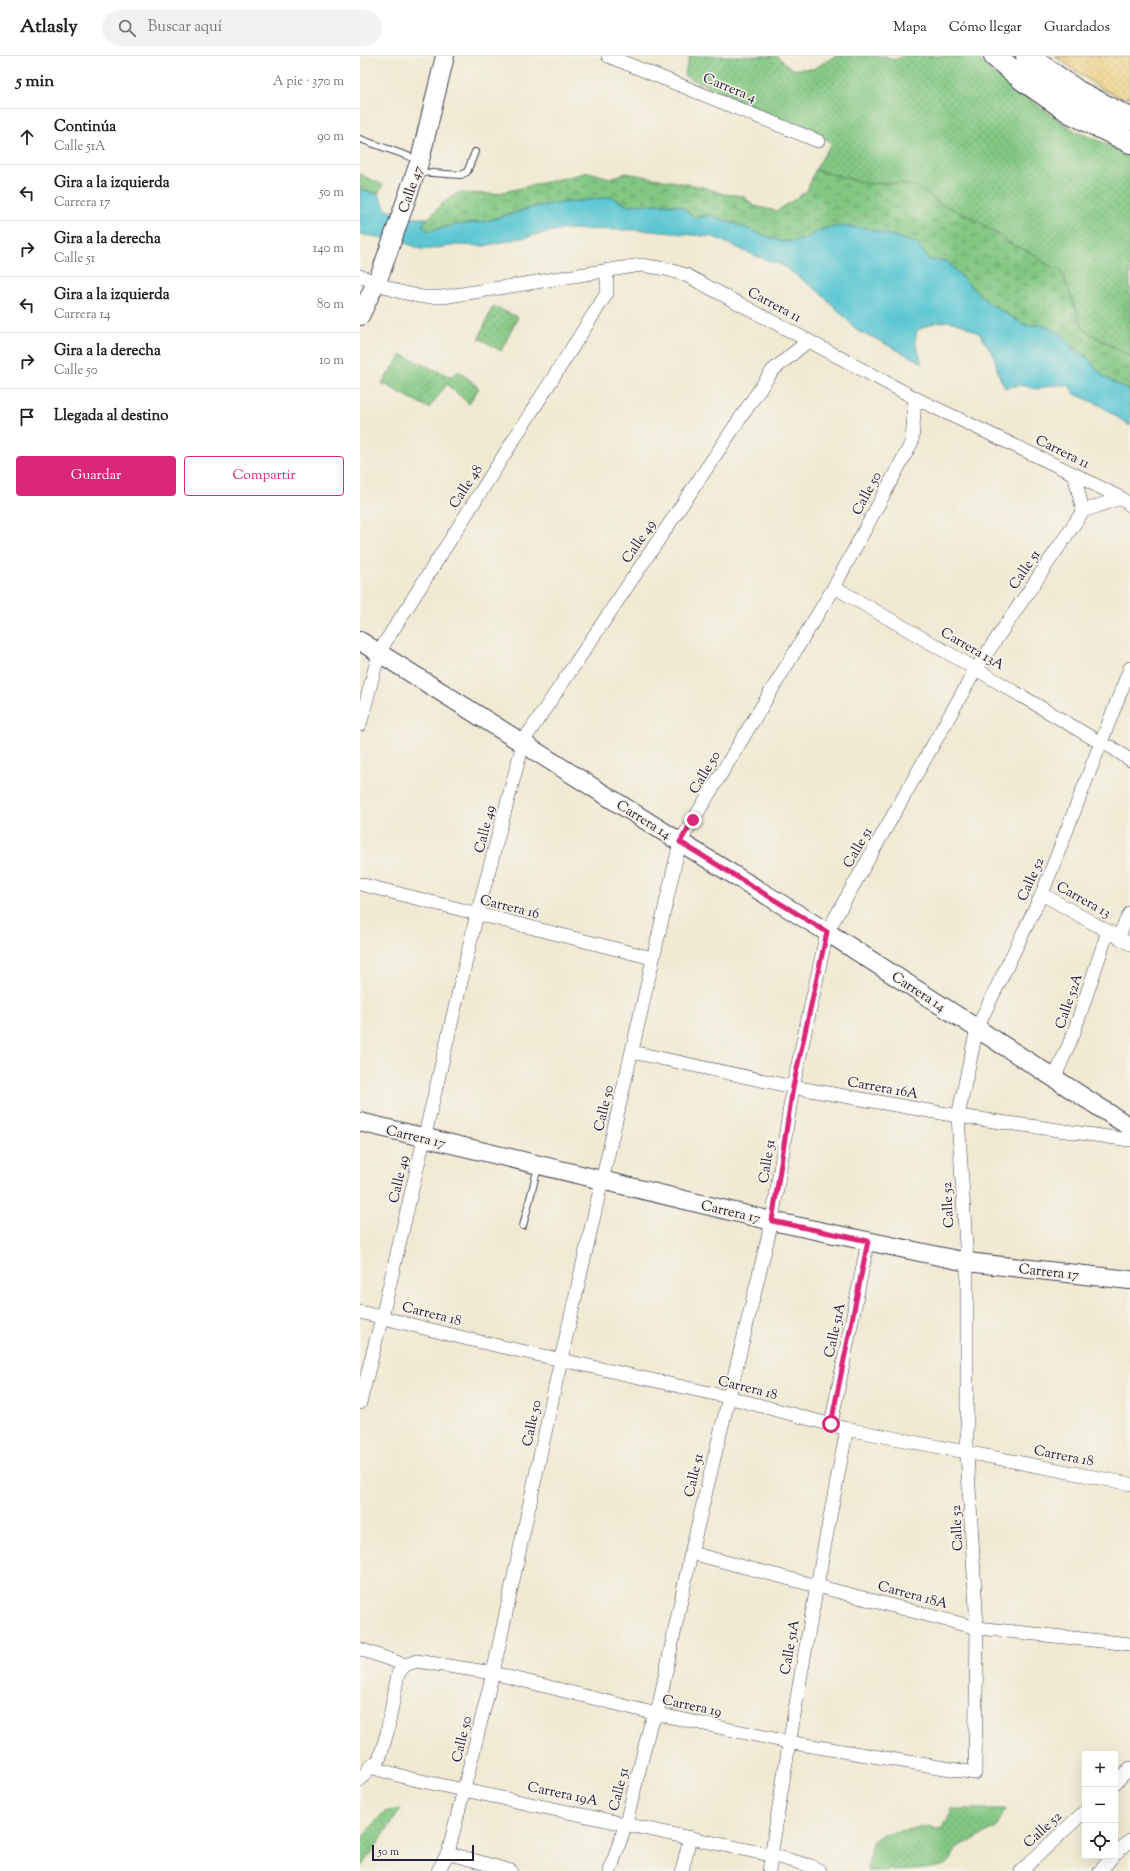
<!DOCTYPE html>
<html lang="es">
<head>
<meta charset="utf-8">
<style>
	body { margin:0; font-family:"Sorts Mill Goudy",serif; background:#f2f2f2; color:#202124 }
	.controls { position:absolute; right:12px; bottom:12px; display:grid; overflow:hidden; border-radius:4px; box-shadow:0 4px 16px #0002 }
	.controls button { width:36px; height:36px; display:grid; place-items:center; padding:0; border:0; border-bottom:1px solid #e0e0e0; background:#fff; color:#202124; font:20px sans-serif }
	.scale { position:absolute; left:12px; bottom:10px; width:102px; box-sizing:border-box; padding-left:4px; border:2px solid #22223b; border-top:0; font-size:11px; line-height:14px; white-space:nowrap; color:#22223b; -webkit-text-stroke:3px #f7f3e8; paint-order:stroke }
	.stop { position:absolute; width:12px; height:12px; margin:-9px; border:3px solid #db2777; border-radius:50%; background:#fff }
	.stop.end { background:#db2777; border-color:#fff; box-shadow:0 1px 4px #0008 }
	.list { margin:0; padding:0; list-style:none }
	h2 { display:flex; justify-content:space-between; align-items:center; height:52px; margin:0; padding:0 16px; font-size:17px }
	h2 small { font-size:13px; font-weight:400; color:#757577 }
	.list li { display:grid; grid-template-columns:26px 1fr auto; gap:12px; align-items:center; box-sizing:border-box; height:56px; padding:0 16px; border-top:1px solid #e0e0e0 }
	.list b { display:block; font-size:15px; white-space:nowrap }
	.list p { margin:0; font-size:13px; white-space:nowrap; color:#757577 }
	.list em { font-size:13px; font-style:normal; color:#757577 }
	.actions { display:flex; gap:8px; padding:12px 16px }
	.actions a { flex:1; padding:9px 0; border:1px solid #db2777; border-radius:4px; text-align:center; font-size:14px; color:#db2777 }
	.actions .main { background:#db2777; color:#fff }
	.icon { flex:none; width:22px; height:22px; fill:none; stroke:currentColor; stroke-width:2; stroke-linecap:round; stroke-linejoin:round }
	.map { position:relative; flex:none; width:770px; height:1815px; overflow:hidden }
	header { display:flex; align-items:center; gap:24px; box-sizing:border-box; height:56px; padding:0 20px; background:#fff; border-bottom:1px solid #e0e0e0 }
	header strong { font-size:19px }
	nav { display:flex; gap:22px; margin-inline-start:auto; font-size:14px }
	.search { width:280px; height:36px; background:#f2f2f2; display:flex; align-items:center; gap:10px; box-sizing:border-box; padding:0 14px; border-radius:22px; color:#757577; font-size:15px }
	main { display:flex }
	aside { flex:1; background:#fff }
	.map>svg:first-child { display:block }
	.grass { fill:url(#grass-dots); stroke:#52755f }
	.wetland { fill:url(#wetland-marsh); stroke:#52755f }
	.sand { fill:url(#sand-dots); stroke:#887e6c }
	.water { fill:#5bc7d3; stroke:#3e7487 }
	.lines { fill:none; stroke-linecap:round; stroke-linejoin:round }
	.lane-casing { stroke:#414052; stroke-width:8 }
	.street-casing { stroke:#414052; stroke-width:14 }
	.secondary-casing { stroke:#414052; stroke-width:20 }
	.highway-casing { stroke:#414052; stroke-width:24 }
	.lane { stroke:#fff; stroke-width:6 }
	.street { stroke:#fff; stroke-width:13 }
	.secondary { stroke:#fff; stroke-width:18 }
	.highway { stroke:#fff; stroke-width:22 }
	.route { stroke:#db2777; stroke-width:5 }
	.labels { text-anchor:middle; stroke-width:3.5; stroke-linejoin:round; paint-order:stroke }
	.street-label { font-size:14px; fill:#22223b; stroke:#f7f3e8 }
</style>
</head>
<body>
<header>
<strong>Atlasly</strong>
<div class="search"><svg class="icon" aria-label="search" viewBox="0 0 24 24"><circle cx="10" cy="10" r="6"/><path d="M15 15l6 6"/></svg>Buscar aquí</div>
<nav><a>Mapa</a><a>Cómo llegar</a><a>Guardados</a></nav>
</header>
<main>
<aside>
<h2>5 min<small>A pie · 370 m</small></h2>
<ul class="list">
<li><svg class="icon" aria-label="ahead" viewBox="0 0 24 24"><path d="M12 20V5M6 11l6-6 6 6"/></svg><div><b>Continúa</b><p>Calle 51A</p></div><em>90 m</em></li>
<li><svg class="icon" aria-label="left" viewBox="0 0 24 24"><path d="M17 20v-9H6M10 6l-5 5 5 5"/></svg><div><b>Gira a la izquierda</b><p>Carrera 17</p></div><em>50 m</em></li>
<li><svg class="icon" aria-label="right" viewBox="0 0 24 24"><path d="M7 20v-9h11M14 6l5 5-5 5"/></svg><div><b>Gira a la derecha</b><p>Calle 51</p></div><em>140 m</em></li>
<li><svg class="icon" aria-label="left" viewBox="0 0 24 24"><path d="M17 20v-9H6M10 6l-5 5 5 5"/></svg><div><b>Gira a la izquierda</b><p>Carrera 14</p></div><em>80 m</em></li>
<li><svg class="icon" aria-label="right" viewBox="0 0 24 24"><path d="M7 20v-9h11M14 6l5 5-5 5"/></svg><div><b>Gira a la derecha</b><p>Calle 50</p></div><em>10 m</em></li>
<li><svg class="icon" aria-label="arrive" viewBox="0 0 24 24"><path d="M6 21V4h12l-3 4 3 4H6"/></svg><div><b>Llegada al destino</b></div></li>
</ul>
<div class="actions"><a class="main">Guardar</a><a>Compartir</a></div>
</aside>
<div class="map">
<svg width="770" height="1815" viewBox="0 0 770 1815">
	<defs>
		<pattern id="grass-dots" width="8" height="8" patternUnits="userSpaceOnUse"><rect width="8" height="8" fill="#82c883"/><path d="M2 2h.1M6 6h.1" fill="none" stroke="#6aa26c" stroke-width="1.8" stroke-linecap="round"/></pattern>
		<pattern id="wetland-marsh" width="20" height="14" patternUnits="userSpaceOnUse"><rect width="20" height="14" fill="#82c883"/><path d="M1 5h8M5 5V1M11 12h8M15 12V8" fill="none" stroke="#6aa26c"/></pattern>
		<pattern id="sand-dots" width="8" height="8" patternUnits="userSpaceOnUse"><rect width="8" height="8" fill="#eeda9e"/><path d="M2 2h.1M6 6h.1" fill="none" stroke="#ccbb89" stroke-width="1.8" stroke-linecap="round"/></pattern>
	</defs>
	<rect width="100%" height="100%" fill="#f7f3e8"/>
	<filter id="ink" filterUnits="userSpaceOnUse"><feTurbulence type="fractalNoise" baseFrequency=".025" numOctaves="2"/><feDisplacementMap in="SourceGraphic" scale="8" xChannelSelector="R" yChannelSelector="G"/><feConvolveMatrix kernelMatrix="1 2 1 2 8 2 1 2 1" color-interpolation-filters="sRGB"/></filter>
	<filter id="wash" filterUnits="userSpaceOnUse"><feTurbulence type="fractalNoise" baseFrequency=".012" numOctaves="4" result="noise"/><feDisplacementMap in="SourceGraphic" scale="16" xChannelSelector="R" yChannelSelector="G"/><feGaussianBlur stdDeviation="0.9" result="paint"/><feColorMatrix in="noise" values="0 0 0 0 0 0 0 0 0 0 0 0 0 0 0 0 0 1.4 0 .05"/><feComposite in="paint" operator="in"/></filter>
	<g filter="url(#wash)">
		<rect width="100%" height="100%" fill="#f0ead3"/>
		<g class="grass">
			<polygon points="330,0 417,0 432,13 453,13 475,0 526,0 535,4 542,0 615,0 643,25 715,75 770,98 770,301 723,273 701,214 687,209 671,197 647,186 639,179 611,162 580,148 555,130 533,127 508,128 455,114 472,86 324,20"/>
			<polygon points="133,250 158,261 141,295 119,282"/>
			<polygon points="42,299 91,321 99,315 119,332 109,348 87,328 69,352 22,327"/>
			<polygon points="41,1753 0,1814 0,1784 24,1756"/>
			<path d="M591,1753H646L635,1773L596,1792C594,1797 592,1804 587,1808C573,1815 525,1815 507,1815L512,1786L522,1778L568,1770L580,1774L589,1762Z"/>
		</g>
		<g class="wetland">
			<polygon points="455,114 508,128 533,127 555,130 580,148 611,161 639,179 647,186 671,197 687,209 701,214 723,273 770,301 770,335 744,321 726,300 717,297 706,282 683,269 665,269 630,248 606,226 587,205 569,204 558,188 481,170 456,176 442,184 423,186 351,159 334,162 321,150 304,148 266,149 252,141 178,150 123,166 96,169 67,175 62,169 83,147 98,137 135,138 229,116 250,122 266,117 343,131 364,138 384,140 394,150 417,155 447,135"/>
			<polygon points="0,118 23,129 18,138 0,133"/>
		</g>
		<polygon class="sand" points="695,0 770,0 770,40 764,43 742,33"/>
		<polygon class="water" points="0,133 18,138 27,154 50,162 68,162 62,169 68,175 96,169 123,166 178,150 252,141 266,149 304,148 321,150 334,162 351,159 423,186 442,184 456,176 468,172 481,170 506,172 558,188 569,204 587,205 606,226 630,248 665,269 683,269 696,275 706,282 717,297 726,300 744,321 770,335 770,370 740,349 715,338 708,329 692,329 677,333 660,329 645,332 638,317 634,300 620,278 603,269 589,265 574,267 557,274 555,286 562,307 514,282 499,276 462,238 422,209 391,198 354,181 282,174 203,173 124,190 97,189 63,194 41,185 0,178"/>
	</g>
	<g filter="url(#ink)">
		<g class="lines">
			<defs>
				<g id="lane">
					<polyline points="0,83 59,104"/>
					<polyline points="58,116 101,119 107,116 115,96"/>
					<polyline points="163,1170 178,1111"/>
				</g>
				<g id="street">
					<polyline points="248,0 458,85"/>
					<polyline points="0,220 37,235 62,241 83,241 281,209 306,213 326,219 555,342 714,418 761,442 770,449"/>
					<polyline points="714,418 723,455"/>
					<polyline points="474,531 616,613 734,683"/>
					<polyline points="0,669 16,608 24,588 247,237 247,214"/>
					<polyline points="751,691 770,704"/>
					<polyline points="0,828 292,902"/>
					<polyline points="682,838 770,888"/>
					<polyline points="758,881 770,857"/>
					<polyline points="272,996 433,1031 598,1060 770,1084"/>
					<polyline points="694,1023 713,979 748,875"/>
					<polyline points="0,1256 112,1284 368,1341 487,1373 770,1428"/>
					<polyline points="0,1347 22,1261 117,858 163,688 168,678 412,315 448,285"/>
					<polyline points="471,1368 508,1185"/>
					<polyline points="331,1497 617,1572 770,1588"/>
					<polyline points="0,1593 45,1609"/>
					<polyline points="10,1711 52,1723 411,1799 451,1810 460,1815"/>
					<polyline points="0,1724 10,1711 19,1704 27,1677 38,1618 45,1609 57,1605 133,1617 297,1658 428,1686 615,1717 617,1572 607,1396 607,1206 598,1060 617,972 682,838 770,612"/>
					<polyline points="755,1727 770,1712"/>
					<polyline points="88,1797 151,1815"/>
					<polyline points="755,1798 770,1785"/>
					<polyline points="78,1815 88,1797 133,1617 201,1303 320,786 474,531 552,386 555,342"/>
					<polyline points="250,1815 266,1767 290,1670 297,1658 331,1497 412,1165 433,1031 467,876 616,613 723,455 761,442"/>
					<polyline points="322,1815 330,1781"/>
					<path d="M409,1815C431,1667 458,1520 487,1373"/>
					<polyline points="661,1815 725,1755"/>
					<polyline points="740,1815 753,1800"/>
				</g>
				<g id="secondary">
					<polyline points="0,260 21,216 60,104 85,0"/>
					<polyline points="0,585 320,786 467,876 770,1071"/>
					<polyline points="0,1066 412,1165 607,1206 770,1224"/>
				</g>
				<g id="highway">
					<polyline points="635,0 665,25 710,56 770,86"/>
					<polyline points="667,0 718,36 770,63"/>
				</g>
			</defs>
			<use href="#lane" class="lane-casing"/>
			<use href="#street" class="street-casing"/>
			<use href="#secondary" class="secondary-casing"/>
			<use href="#highway" class="highway-casing"/>
			<use href="#lane" class="lane"/>
			<use href="#street" class="street"/>
			<use href="#secondary" class="secondary"/>
			<use href="#highway" class="highway"/>
		</g>
	</g>
	<g class="lines" filter="url(#ink)">
		<polyline class="route" points="333,764 320,786 467,876 433,1031 412,1165 508,1185 471,1368"/>
	</g>
	<g class="labels">
		<g class="street-label">
			<text transform="translate(370 31) rotate(22)" y="5">Carrera 4</text>
			<text transform="translate(50 133) rotate(-71)" y="5">Calle 47</text>
			<text transform="translate(415 248) rotate(28)" y="5">Carrera 11</text>
			<text transform="translate(703 395) rotate(26)" y="5">Carrera 11</text>
			<text transform="translate(105 430) rotate(-57)" y="5">Calle 48</text>
			<text transform="translate(506 437) rotate(-62)" y="5">Calle 50</text>
			<text transform="translate(278 485) rotate(-56)" y="5">Calle 49</text>
			<text transform="translate(664 513) rotate(-56)" y="5">Calle 51</text>
			<text transform="translate(613 592) rotate(30)" y="5">Carrera 13A</text>
			<text transform="translate(344 716) rotate(-59)" y="5">Calle 50</text>
			<text transform="translate(284 763) rotate(32)" y="5">Carrera 14</text>
			<text transform="translate(124 773) rotate(-76)" y="5">Calle 49</text>
			<text transform="translate(497 791) rotate(-60)" y="5">Calle 51</text>
			<text transform="translate(670 823) rotate(-66)" y="5">Calle 52</text>
			<text transform="translate(724 843) rotate(29)" y="5">Carrera 13</text>
			<text transform="translate(150 850) rotate(14)" y="5">Carrera 16</text>
			<text transform="translate(559 935) rotate(33)" y="5">Carrera 14</text>
			<text transform="translate(708 945) rotate(-71)" y="5">Calle 52A</text>
			<text transform="translate(523 1031) rotate(10)" y="5">Carrera 16A</text>
			<text transform="translate(243 1052) rotate(-77)" y="5">Calle 50</text>
			<text transform="translate(56 1080) rotate(13)" y="5">Carrera 17</text>
			<text transform="translate(406 1105) rotate(-81)" y="5">Calle 51</text>
			<text transform="translate(38 1123) rotate(-77)" y="5">Calle 49</text>
			<text transform="translate(587 1149) rotate(-93)" y="5">Calle 52</text>
			<text transform="translate(371 1155) rotate(13)" y="5">Carrera 17</text>
			<text transform="translate(689 1215) rotate(6)" y="5">Carrera 17</text>
			<text transform="translate(72 1257) rotate(14)" y="5">Carrera 18</text>
			<text transform="translate(474 1274) rotate(-78)" y="5">Calle 51A</text>
			<text transform="translate(388 1331) rotate(14)" y="5">Carrera 18</text>
			<text transform="translate(171 1367) rotate(-78)" y="5">Calle 50</text>
			<text transform="translate(704 1399) rotate(11)" y="5">Carrera 18</text>
			<text transform="translate(333 1419) rotate(-77)" y="5">Calle 51</text>
			<text transform="translate(596 1472) rotate(-93)" y="5">Calle 52</text>
			<text transform="translate(553 1538) rotate(15)" y="5">Carrera 18A</text>
			<text transform="translate(429 1591) rotate(-80)" y="5">Calle 51A</text>
			<text transform="translate(332 1649) rotate(12)" y="5">Carrera 19</text>
			<text transform="translate(101 1683) rotate(-77)" y="5">Calle 50</text>
			<text transform="translate(258 1733) rotate(-76)" y="5">Calle 51</text>
			<text transform="translate(203 1737) rotate(12)" y="5">Carrera 19A</text>
			<text transform="translate(682 1773) rotate(-43)" y="5">Calle 52</text>
		</g>
	</g>
</svg>
<div class="controls">
<button>+</button>
<button>−</button>
<button><svg class="icon" aria-label="locate" viewBox="0 0 24 24"><circle cx="12" cy="12" r="6"/><path d="M12 2v4M12 18v4M2 12h4M18 12h4"/></svg></button>
</div>
<div class="scale">50 m</div>
<div class="stop" style="left:471px;top:1368px"></div>
<div class="stop end" style="left:333px;top:764px"></div>
</div>
</main>
</body>
</html>
